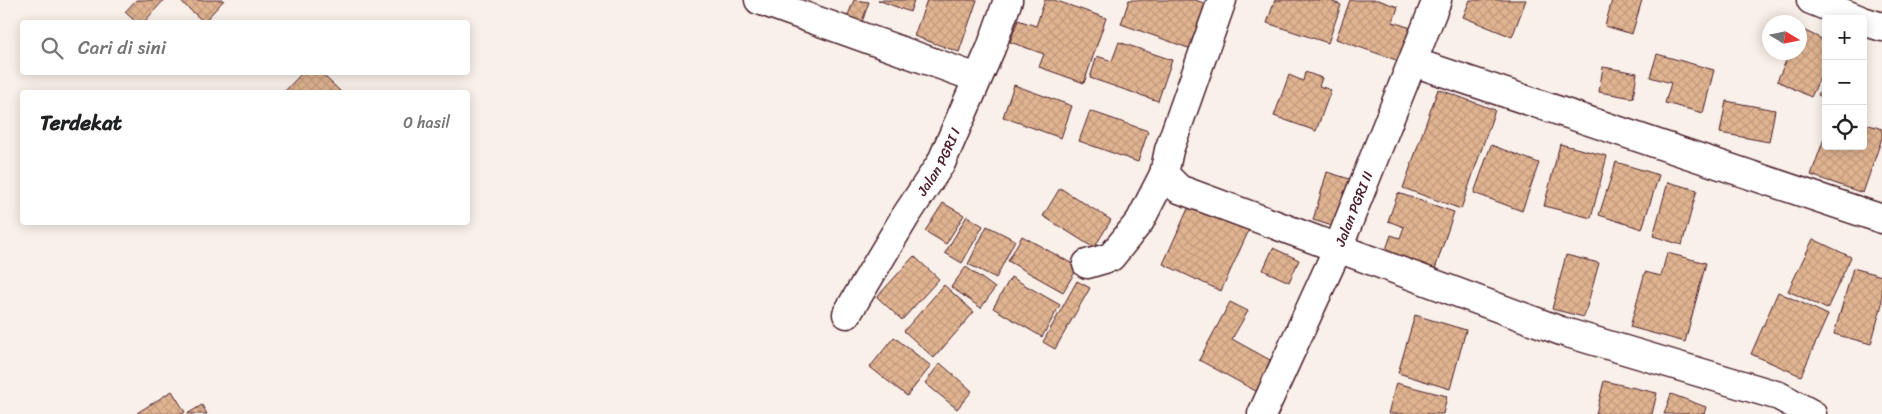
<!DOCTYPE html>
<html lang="id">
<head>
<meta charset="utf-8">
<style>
	body { margin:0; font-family:Sriracha,sans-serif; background:#f6f6f6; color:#202124 }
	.controls { position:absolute; right:15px; top:15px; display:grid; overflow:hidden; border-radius:5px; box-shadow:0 2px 12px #0003 }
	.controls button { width:45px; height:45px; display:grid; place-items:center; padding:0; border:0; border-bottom:1px solid #e0e0e0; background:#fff; color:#202124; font:25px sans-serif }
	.compass { position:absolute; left:1762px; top:15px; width:45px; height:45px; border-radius:50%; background:#fff; box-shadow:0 2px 12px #0003; rotate:100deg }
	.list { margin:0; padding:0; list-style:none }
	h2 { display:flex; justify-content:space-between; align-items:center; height:65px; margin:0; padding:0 20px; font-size:21px }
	h2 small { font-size:16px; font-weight:400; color:#757577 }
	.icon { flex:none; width:28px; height:28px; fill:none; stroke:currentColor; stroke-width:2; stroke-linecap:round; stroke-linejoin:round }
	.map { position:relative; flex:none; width:1882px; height:414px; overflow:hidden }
	.search { position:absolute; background:#fff; box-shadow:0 2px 12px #0003; left:20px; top:20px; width:450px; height:55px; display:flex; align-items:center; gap:12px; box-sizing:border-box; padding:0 18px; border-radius:5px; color:#757577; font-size:19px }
	.panel { position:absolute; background:#fff; box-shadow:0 2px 12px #0003; left:20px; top:90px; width:450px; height:135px; border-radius:5px }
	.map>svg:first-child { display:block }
	.building { fill:url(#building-cross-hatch); stroke:#4a1f2b }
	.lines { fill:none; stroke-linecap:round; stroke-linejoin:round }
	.minor-casing { stroke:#4a1f2b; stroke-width:31 }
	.minor { stroke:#fff; stroke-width:28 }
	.labels { text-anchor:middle; stroke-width:4; stroke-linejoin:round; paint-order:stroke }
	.street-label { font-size:14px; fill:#4a1f2b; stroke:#fff }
</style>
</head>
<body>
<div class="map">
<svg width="1882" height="414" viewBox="0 0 1882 414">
	<defs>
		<pattern id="building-cross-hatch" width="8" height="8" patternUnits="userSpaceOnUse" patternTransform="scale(1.25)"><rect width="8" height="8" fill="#e0b491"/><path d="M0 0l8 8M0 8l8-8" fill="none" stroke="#c29a7d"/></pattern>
	</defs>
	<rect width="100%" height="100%" fill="#f9f0e9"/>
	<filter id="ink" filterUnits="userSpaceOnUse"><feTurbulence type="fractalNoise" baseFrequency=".02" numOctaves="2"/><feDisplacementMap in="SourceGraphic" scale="10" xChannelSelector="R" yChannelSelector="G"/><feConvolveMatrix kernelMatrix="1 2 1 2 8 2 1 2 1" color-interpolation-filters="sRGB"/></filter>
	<g filter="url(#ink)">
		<g class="building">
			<polygon points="136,0 161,0 163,1 144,22 136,22 125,12"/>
			<polygon points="179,0 224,0 204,22"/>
			<polygon points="854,0 869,2 861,25 846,20"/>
			<polygon points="878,0 914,0 910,12"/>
			<polygon points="927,0 977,0 959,52 914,36"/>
			<polygon points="1045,0 1054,0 1106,18 1084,83 1039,67 1044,54 1010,42 1018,20 1036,26"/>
			<polygon points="1129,0 1195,0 1207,4 1191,49 1121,24"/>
			<polygon points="1275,0 1328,0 1341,5 1328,43 1267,23"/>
			<polygon points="1350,0 1378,0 1398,7 1393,22 1414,29 1402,62 1336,39"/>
			<polygon points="1470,0 1526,0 1512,37 1463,17"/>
			<polygon points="1612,0 1642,0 1632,34 1605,26"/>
			<polygon points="1801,29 1826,41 1826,65 1811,97 1777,81 1790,52 1800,52"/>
			<polygon points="1119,42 1172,60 1158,101 1090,78 1097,56 1112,61"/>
			<polygon points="1657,54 1714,70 1703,113 1665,103 1671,83 1650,77"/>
			<polygon points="1603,67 1637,73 1633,98 1599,92"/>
			<polygon points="303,72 320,72 341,92 284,92"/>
			<polygon points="1305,72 1322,78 1319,86 1331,90 1316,131 1274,116 1289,75 1303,81"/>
			<polygon points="1826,78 1826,99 1818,95"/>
			<polygon points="1014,85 1072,106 1061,138 1003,117"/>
			<polygon points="1438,89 1495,110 1461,209 1403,188"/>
			<polygon points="1726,101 1775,110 1769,142 1720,133"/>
			<polygon points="1090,111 1148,131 1138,162 1079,141"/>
			<polygon points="1863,123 1882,129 1882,138 1863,193 1811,175 1826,133 1826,146 1863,146"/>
			<polygon points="1560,144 1607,156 1591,218 1544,206"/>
			<polygon points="1491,145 1539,163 1522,211 1474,193"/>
			<polygon points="1616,162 1659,175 1642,229 1599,215"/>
			<polygon points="1327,172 1356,181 1342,229 1313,220"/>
			<polygon points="1668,182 1697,190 1682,245 1653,236"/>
			<polygon points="1060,188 1111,220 1094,248 1043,216"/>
			<polygon points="1398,193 1454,212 1432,278 1382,261 1391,235 1400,238 1404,227 1388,221"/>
			<polygon points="1191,202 1249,230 1221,291 1163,264"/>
			<polygon points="943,203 964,215 946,244 925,231"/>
			<polygon points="967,216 983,226 962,263 945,253"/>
			<polygon points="987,226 1015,240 996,278 968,264"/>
			<polygon points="1022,236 1078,267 1063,292 1008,261"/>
			<polygon points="1813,239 1851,257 1827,309 1788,291"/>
			<polygon points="1273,248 1299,260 1289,282 1263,270"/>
			<polygon points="1667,253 1706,263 1685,342 1630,327 1645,272 1661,276"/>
			<polygon points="1566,255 1599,263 1584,317 1552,309"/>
			<polygon points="914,256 939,279 902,320 877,297"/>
			<polygon points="966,267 995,288 981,308 951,287"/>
			<polygon points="1853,268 1882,276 1882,304 1871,344 1834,334"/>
			<polygon points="1011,277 1060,305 1042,337 993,308"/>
			<polygon points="1077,281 1090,288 1055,349 1043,342"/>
			<polygon points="944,285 974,312 934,358 904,331"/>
			<polygon points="1778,292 1828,315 1801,376 1751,354"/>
			<polygon points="1230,302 1248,311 1232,339 1279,365 1263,395 1199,360"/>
			<polygon points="1415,315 1466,330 1450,389 1398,373"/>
			<polygon points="894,337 931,366 907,396 870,367"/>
			<polygon points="940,363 972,391 957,409 925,383"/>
			<polygon points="1604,381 1657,393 1652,414 1596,414"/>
			<polygon points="1396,383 1447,396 1443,414 1388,414"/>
			<polygon points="172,391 185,412 182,414 138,414 137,413"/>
			<polygon points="1671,394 1706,407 1704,414 1664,414"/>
			<polygon points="202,405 207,414 187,414"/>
		</g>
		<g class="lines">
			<defs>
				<g id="minor">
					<polyline points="759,0 977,78"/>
					<polyline points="1222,0 1169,150 1164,174 1179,189 1561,331 1779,396 1812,414"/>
					<polyline points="1811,0 1858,19"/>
					<polyline points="1863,21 1882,27"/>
					<polyline points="1413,62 1882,219"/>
					<polyline points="1087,264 1111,257 1140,221 1164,174"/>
					<path id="s1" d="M847,314L905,217L941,163L991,48L1008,0"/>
					<path id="s2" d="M1262,414L1338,248L1437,0"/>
				</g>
			</defs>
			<use href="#minor" class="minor-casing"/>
			<use href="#minor" class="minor"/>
		</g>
	</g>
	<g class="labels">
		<g class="street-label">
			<text dy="5" stroke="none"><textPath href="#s1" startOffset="178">Jalan PGRI I</textPath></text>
			<text dy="5" stroke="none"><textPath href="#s2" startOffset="225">Jalan PGRI II</textPath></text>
		</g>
	</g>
</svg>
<div class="controls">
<button>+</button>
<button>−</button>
<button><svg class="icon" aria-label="locate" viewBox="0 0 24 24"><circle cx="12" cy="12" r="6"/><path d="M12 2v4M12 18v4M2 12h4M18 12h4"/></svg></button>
</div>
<svg class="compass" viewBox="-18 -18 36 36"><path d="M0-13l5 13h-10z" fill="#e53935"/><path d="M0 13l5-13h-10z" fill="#757577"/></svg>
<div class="search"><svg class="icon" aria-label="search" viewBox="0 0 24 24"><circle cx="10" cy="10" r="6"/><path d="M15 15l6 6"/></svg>Cari di sini</div>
<section class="panel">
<h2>Terdekat<small>0 hasil</small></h2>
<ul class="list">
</ul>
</section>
</div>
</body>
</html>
